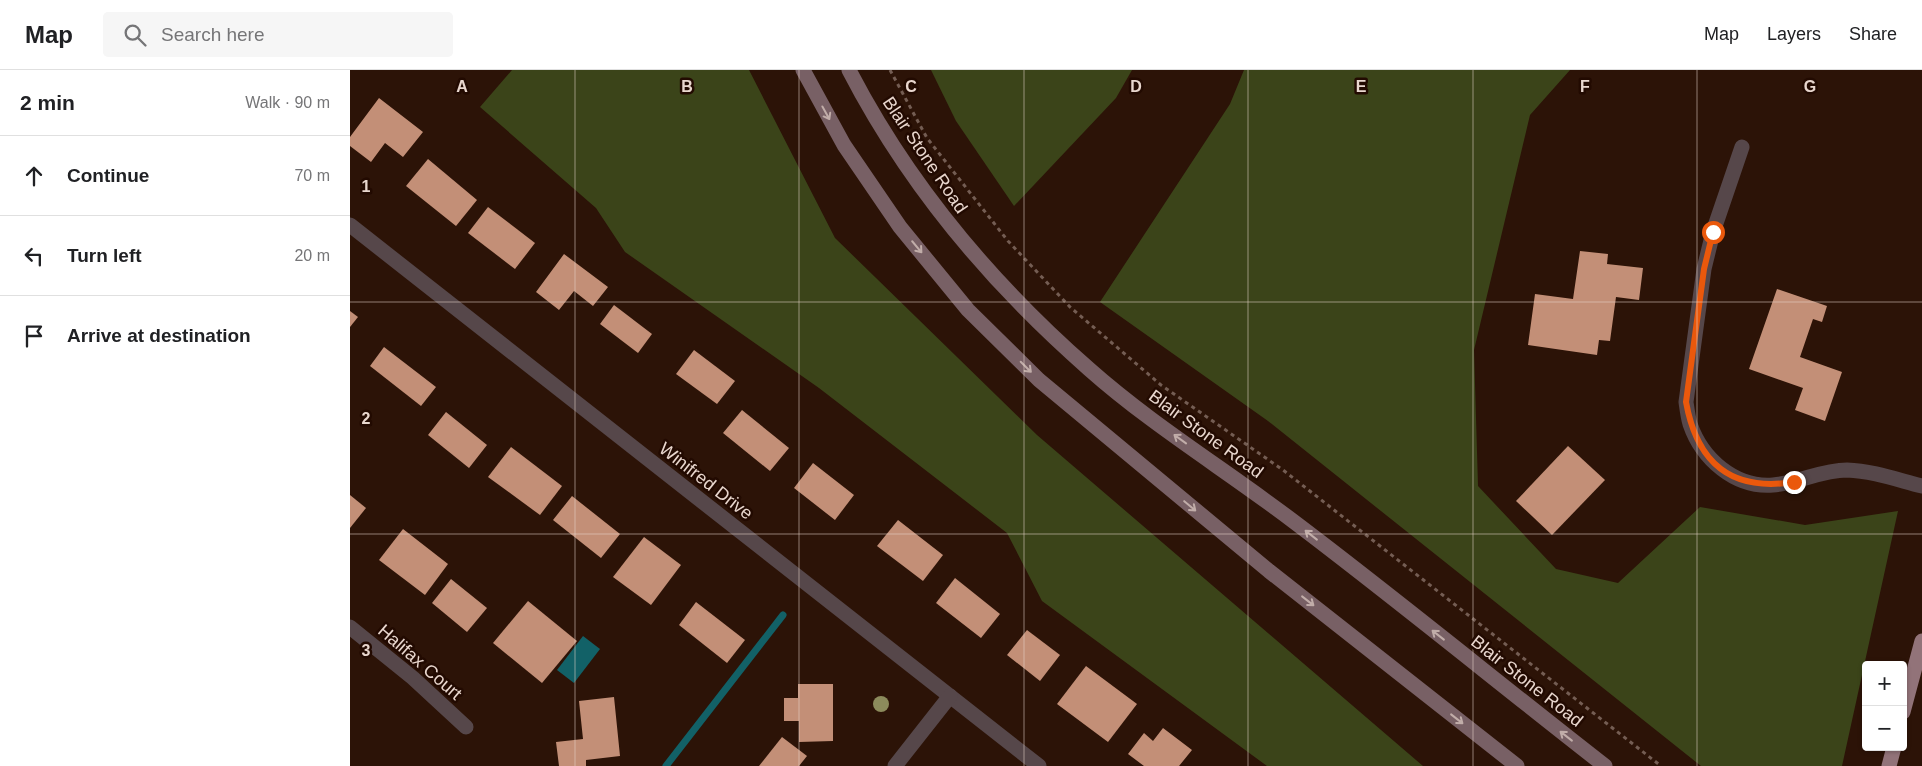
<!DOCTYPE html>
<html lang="en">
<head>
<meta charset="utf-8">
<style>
	body { margin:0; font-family:Arial,sans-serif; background:#f6f6f6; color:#202124 }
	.controls { position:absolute; right:15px; bottom:15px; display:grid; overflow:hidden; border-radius:5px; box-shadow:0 1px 4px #0004 }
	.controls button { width:45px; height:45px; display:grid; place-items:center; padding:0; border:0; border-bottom:1px solid #e0e0e0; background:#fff; color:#202124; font:25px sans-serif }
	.stop { position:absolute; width:15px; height:15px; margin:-11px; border:4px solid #ea580c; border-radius:50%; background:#fff }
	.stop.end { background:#ea580c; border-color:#fff; box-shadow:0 1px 5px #0008 }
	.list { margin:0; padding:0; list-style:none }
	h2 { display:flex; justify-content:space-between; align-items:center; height:65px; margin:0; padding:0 20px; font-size:21px }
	h2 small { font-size:16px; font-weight:400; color:#757577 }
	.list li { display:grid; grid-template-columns:32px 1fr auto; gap:15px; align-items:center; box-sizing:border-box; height:80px; padding:0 20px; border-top:1px solid #e0e0e0 }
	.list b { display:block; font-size:19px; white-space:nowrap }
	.list em { font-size:16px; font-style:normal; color:#757577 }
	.icon { flex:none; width:28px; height:28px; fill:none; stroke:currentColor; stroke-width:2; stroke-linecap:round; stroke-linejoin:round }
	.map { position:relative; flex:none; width:1572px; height:696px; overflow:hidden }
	header { display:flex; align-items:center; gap:30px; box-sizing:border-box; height:70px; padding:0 25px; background:#fff; border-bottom:1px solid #e0e0e0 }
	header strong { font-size:24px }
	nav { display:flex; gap:28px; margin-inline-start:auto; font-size:18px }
	.search { width:350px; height:45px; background:#f6f6f6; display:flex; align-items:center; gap:12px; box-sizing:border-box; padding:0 18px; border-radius:5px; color:#757577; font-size:19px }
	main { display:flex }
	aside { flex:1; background:#fff }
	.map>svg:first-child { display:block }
	.green { fill:#3b4419 }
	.water { fill:#126167 }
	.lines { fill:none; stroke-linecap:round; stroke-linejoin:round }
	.stream { stroke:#126167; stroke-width:7 }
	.building { fill:#c38f77 }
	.path { stroke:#745d53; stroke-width:3; stroke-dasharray:4 4; stroke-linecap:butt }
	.street { stroke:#56474a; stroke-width:15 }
	.secondary { stroke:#786065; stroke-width:15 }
	.primary { stroke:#927379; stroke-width:15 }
	.tree { fill:#8c8b5c }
	.oneway { stroke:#c1ada9 }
	.route { stroke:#ea580c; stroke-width:6 }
	.grid { fill:none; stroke:#e9d7ce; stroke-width:1; stroke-opacity:0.55 }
	.labels { text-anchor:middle; stroke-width:5; stroke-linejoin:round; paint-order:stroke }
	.street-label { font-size:18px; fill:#e9d7ce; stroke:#220a01 }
	.grid-label { font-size:16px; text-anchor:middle; font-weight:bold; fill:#e9d7ce; stroke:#220a01; stroke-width:5; stroke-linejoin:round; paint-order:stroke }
</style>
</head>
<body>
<header>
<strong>Map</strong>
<div class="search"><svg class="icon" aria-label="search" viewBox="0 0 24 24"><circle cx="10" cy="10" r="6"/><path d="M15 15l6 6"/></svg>Search here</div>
<nav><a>Map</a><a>Layers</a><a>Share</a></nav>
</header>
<main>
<aside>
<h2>2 min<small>Walk · 90 m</small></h2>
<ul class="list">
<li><svg class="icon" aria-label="ahead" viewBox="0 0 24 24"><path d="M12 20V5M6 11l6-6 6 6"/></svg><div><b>Continue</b></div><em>70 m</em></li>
<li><svg class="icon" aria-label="left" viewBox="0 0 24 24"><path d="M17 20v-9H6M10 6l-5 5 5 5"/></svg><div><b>Turn left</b></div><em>20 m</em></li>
<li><svg class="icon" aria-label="arrive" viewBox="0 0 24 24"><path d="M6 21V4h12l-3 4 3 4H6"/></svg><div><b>Arrive at destination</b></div></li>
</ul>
</aside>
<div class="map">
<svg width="1572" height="696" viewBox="0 0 1572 696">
	<rect width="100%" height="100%" fill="#2c1307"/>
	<g class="green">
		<polygon points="162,0 399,0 485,168 687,365 1073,696 917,696 692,531 657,463 469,318 275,182 246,138 130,37"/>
		<polygon points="581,0 782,0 766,28 664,136 606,51"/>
		<polygon points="894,0 1220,0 1180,45 1124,280 1128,416 1206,499 1268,513 1350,437 1455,455 1548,441 1492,696 1351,696 918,351 750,232 880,34"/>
	</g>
	<polygon class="water" points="233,566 250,579 224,613 207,600"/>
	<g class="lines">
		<polyline class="stream" points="316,696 433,545"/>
	</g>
	<g class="building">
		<polygon points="29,28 73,62 53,87 35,73 21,92 0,76 0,67"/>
		<polygon points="78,89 127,130 106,156 56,116"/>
		<polygon points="138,137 185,173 165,199 118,163"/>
		<polygon points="1230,181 1258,184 1257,194 1293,198 1289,230 1266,227 1260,271 1249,270 1247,285 1178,275 1185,224 1223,229"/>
		<polygon points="214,184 258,217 243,236 224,221 209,240 186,222"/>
		<polygon points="1427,219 1477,236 1472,252 1463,249 1450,287 1492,302 1475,351 1445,340 1453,318 1399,299"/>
		<polygon points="264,235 302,264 288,283 250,254"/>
		<polygon points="0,241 8,247 0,257"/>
		<polygon points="34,277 86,317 71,336 20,296"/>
		<polygon points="344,280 385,311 367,334 326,304"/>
		<polygon points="392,340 439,378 420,401 373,363"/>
		<polygon points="96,342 137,375 119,398 78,365"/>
		<polygon points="1218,376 1255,410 1202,465 1166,431"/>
		<polygon points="161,377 212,416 190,445 138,407"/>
		<polygon points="463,393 504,425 485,450 444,418"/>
		<polygon points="0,425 16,438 0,458"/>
		<polygon points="222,426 270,464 251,488 203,450"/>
		<polygon points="548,450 593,485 573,511 527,476"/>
		<polygon points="53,459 98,494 75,525 29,490"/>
		<polygon points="294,467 331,495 301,535 263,507"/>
		<polygon points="605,508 650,544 631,568 586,533"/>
		<polygon points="101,509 137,538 117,562 82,533"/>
		<polygon points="178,531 227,571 192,613 143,573"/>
		<polygon points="346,532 395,570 377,593 329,555"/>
		<polygon points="677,560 710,585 690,611 657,585"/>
		<polygon points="736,596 787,634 758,672 707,634"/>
		<polygon points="448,614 483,614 483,671 449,672 449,651 434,651 434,628 448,628"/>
		<polygon points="264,627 270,686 236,690 236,696 209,696 206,672 233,669 229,631"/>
		<polygon points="813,658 842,680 829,696 794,696 778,684 794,663 803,671"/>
		<polygon points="432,667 457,686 449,696 409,696"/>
	</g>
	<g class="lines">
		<polyline class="path" points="540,0 577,68 658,171 720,237 811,315 933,400 1311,696"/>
		<g class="street">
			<path d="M1392,77L1363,162L1354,199L1336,332C1337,339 1338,347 1340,354C1352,389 1385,418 1423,415C1449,413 1471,400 1497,400C1523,401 1548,410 1572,416"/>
			<polyline points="0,155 689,696"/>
			<polyline points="0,557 63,608 116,657"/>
			<polyline points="545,696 600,626"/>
		</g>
		<g class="secondary">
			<polyline points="453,0 494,75 550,157 618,240 689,310 919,501 1167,696"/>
			<path d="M499,0C558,114 642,214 739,299C802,355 876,400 943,451C1049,531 1151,615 1255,696"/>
		</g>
		<g class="primary">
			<polyline points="1553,642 1572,571"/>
			<polyline points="1539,696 1544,677"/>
		</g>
	</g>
	<circle class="tree" cx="531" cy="634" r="8"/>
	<defs><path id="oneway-shaft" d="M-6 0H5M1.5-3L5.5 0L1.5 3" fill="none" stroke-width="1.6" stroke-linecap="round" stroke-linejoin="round" transform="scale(1.25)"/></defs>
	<g class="oneway">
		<use href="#oneway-shaft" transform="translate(476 43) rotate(61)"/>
		<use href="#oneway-shaft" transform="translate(567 177) rotate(50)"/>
		<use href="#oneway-shaft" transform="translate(676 297) rotate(45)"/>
		<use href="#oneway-shaft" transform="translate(830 369) rotate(-144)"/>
		<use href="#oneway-shaft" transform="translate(840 436) rotate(40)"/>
		<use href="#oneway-shaft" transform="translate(961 465) rotate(-142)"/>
		<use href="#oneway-shaft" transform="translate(958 531) rotate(38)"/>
		<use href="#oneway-shaft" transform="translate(1088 565) rotate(-142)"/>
		<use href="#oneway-shaft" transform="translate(1107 649) rotate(38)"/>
		<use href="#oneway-shaft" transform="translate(1216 666) rotate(-142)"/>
	</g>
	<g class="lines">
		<path class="route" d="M1363,162L1354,199L1336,332C1347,393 1381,422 1444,412"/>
	</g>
	<path class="grid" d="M225,0V696M449,0V696M674,0V696M898,0V696M1123,0V696M1347,0V696M0,232H1572M0,464H1572"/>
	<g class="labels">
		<g class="street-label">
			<text transform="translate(575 85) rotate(56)" y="6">Blair Stone Road</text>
			<text transform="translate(856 364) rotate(36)" y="6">Blair Stone Road</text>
			<text transform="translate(356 411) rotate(38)" y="6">Winifred Drive</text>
			<text transform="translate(70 592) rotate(41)" y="6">Halifax Court</text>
			<text transform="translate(1177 611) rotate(38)" y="6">Blair Stone Road</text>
		</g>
	</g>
	<g class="grid-label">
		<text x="112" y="22">A</text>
		<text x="337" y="22">B</text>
		<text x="561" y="22">C</text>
		<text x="786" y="22">D</text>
		<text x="1011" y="22">E</text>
		<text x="1235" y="22">F</text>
		<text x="1460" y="22">G</text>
		<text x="16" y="122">1</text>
		<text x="16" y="354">2</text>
		<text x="16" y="586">3</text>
	</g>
</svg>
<div class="controls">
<button>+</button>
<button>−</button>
</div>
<div class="stop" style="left:1363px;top:162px"></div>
<div class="stop end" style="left:1444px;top:412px"></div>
</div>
</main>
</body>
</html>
